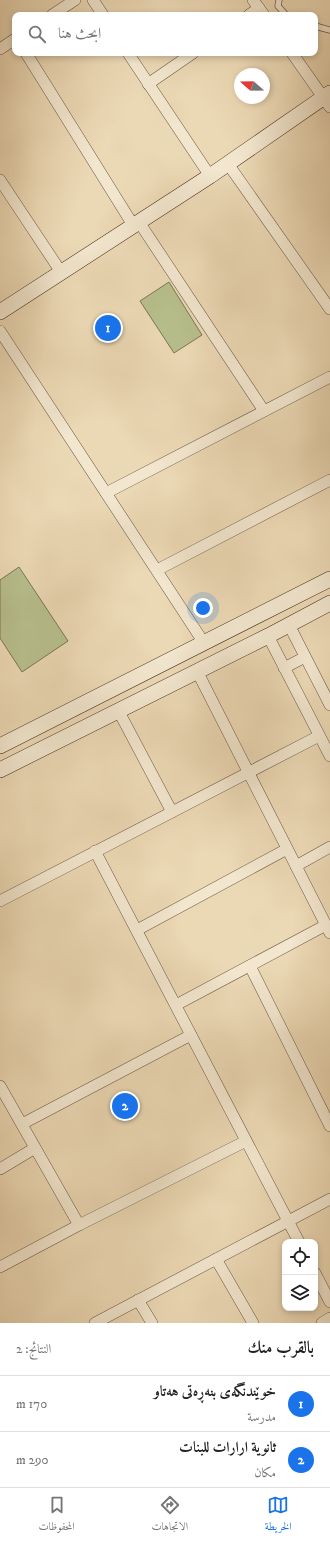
<!DOCTYPE html>
<html lang="ar">
<head>
<meta charset="utf-8">
<style>
	body { margin:0; font-family:"IM FELL DW Pica",Amiri,serif; background:#f6f6f6; color:#202124; direction:rtl }
	.controls { position:absolute; right:12px; bottom:12px; display:grid; overflow:hidden; border-radius:8px; box-shadow:0 2px 6px #0003 }
	.controls button { width:36px; height:36px; display:grid; place-items:center; padding:0; border:0; border-bottom:1px solid #e0e0e0; background:#fff; color:#202124; font:20px sans-serif }
	.compass { position:absolute; left:234px; top:68px; width:36px; height:36px; border-radius:50%; background:#fff; box-shadow:0 2px 6px #0003; rotate:290deg }
	.you { position:absolute; left:203px; top:608px; width:14px; height:14px; margin:-10px; border:3px solid #fff; border-radius:50%; background:#1a73e8; box-shadow:0 0 0 6px #1a73e833 }
	.badge { display:grid; place-items:center; width:26px; height:26px; border-radius:50%; background:#1a73e8; color:#fff; font-size:13px; font-weight:700 }
	.pin { position:absolute; translate:-50% -50%; border:2px solid #fff; box-shadow:0 1px 4px #0006 }
	.list { margin:0; padding:0; list-style:none }
	h2 { display:flex; justify-content:space-between; align-items:center; height:52px; margin:0; padding:0 16px; font-size:17px }
	h2 small { font-size:13px; font-weight:400; color:#757577 }
	.list li { display:grid; grid-template-columns:26px 1fr auto; gap:12px; align-items:center; box-sizing:border-box; height:56px; padding:0 16px; border-top:1px solid #e0e0e0 }
	.list b { display:block; font-size:15px; white-space:nowrap }
	.list p { margin:0; font-size:13px; white-space:nowrap; color:#757577 }
	.list em { font-size:13px; font-style:normal; color:#757577 }
	.icon { flex:none; width:22px; height:22px; fill:none; stroke:currentColor; stroke-width:2; stroke-linecap:round; stroke-linejoin:round }
	.map { position:relative; flex:none; width:330px; height:1323px; overflow:hidden; direction:ltr }
	.search { position:absolute; background:#fff; box-shadow:0 2px 6px #0003; left:12px; right:12px; top:12px; height:44px; display:flex; align-items:center; gap:10px; box-sizing:border-box; padding:0 14px; border-radius:8px; color:#757577; font-size:15px }
	.sheet { height:164px; background:#fff }
	nav { display:flex; justify-content:space-around; align-items:center; box-sizing:border-box; height:56px; border-top:1px solid #e0e0e0; background:#fff; font-size:11px; color:#757577 }
	nav a { display:grid; justify-items:center; gap:2px }
	nav .on { color:#1a73e8 }
	.map>svg:first-child { display:block }
	.green { fill:#b7bf8d; stroke:#7c7656 }
	.lines { fill:none; stroke-linecap:round; stroke-linejoin:round }
	.lane-casing { stroke:#6c5844; stroke-width:7 }
	.street-casing { stroke:#6c5844; stroke-width:12 }
	.secondary-casing { stroke:#422d1e; stroke-width:16 }
	.lane { stroke:#f2e6ce; stroke-width:5.5 }
	.street { stroke:#f2e6ce; stroke-width:11 }
	.secondary { stroke:#f2e6ce; stroke-width:15 }
</style>
</head>
<body>
<div class="map">
<svg width="330" height="1323" viewBox="0 0 330 1323">
	<rect width="100%" height="100%" fill="#ebd8b4"/>
	<filter id="stains"><feTurbulence type="fractalNoise" baseFrequency=".005" numOctaves="4"/><feColorMatrix values="0 0 0 0 .2 0 0 0 0 .09 0 0 0 0 .02 0 0 0 .5 -.17"/></filter>
	<radialGradient id="worn" r=".72"><stop offset=".6" stop-color="#630" stop-opacity="0"/><stop offset="1" stop-color="#630" stop-opacity=".3"/></radialGradient>
	<g class="green">
		<polygon points="169,282 202,335 174,353 140,301"/>
		<polygon points="19,567 68,641 22,672 0,638 0,580"/>
	</g>
	<g class="lines">
		<defs>
			<g id="lane">
				<polyline points="279,0 278,6 286,15"/>
				<polyline points="315,26 330,30"/>
			</g>
			<g id="street">
				<polyline points="93,0 103,15"/>
				<polyline points="253,0 264,15"/>
				<polyline points="52,15 75,0"/>
				<polyline points="249,15 259,8"/>
				<polyline points="0,49 15,39"/>
				<polyline points="26,53 133,225"/>
				<polyline points="128,53 210,176"/>
				<polyline points="292,53 330,107"/>
				<polyline points="148,84 193,53"/>
				<polyline points="228,164 330,309"/>
				<polyline points="0,180 61,272"/>
				<polyline points="139,222 264,411"/>
				<polyline points="0,331 204,643"/>
				<polyline points="106,493 330,377"/>
				<polyline points="157,570 330,480"/>
				<polyline points="289,625 330,705"/>
				<polyline points="268,636 330,756"/>
				<polyline points="284,668 305,657"/>
				<polyline points="197,671 330,933"/>
				<polyline points="118,710 172,812"/>
				<polyline points="95,851 299,1242"/>
				<polyline points="296,866 330,847"/>
				<polyline points="0,901 319,736"/>
				<polyline points="137,930 287,849"/>
				<polyline points="250,966 330,1126"/>
				<polyline points="176,1005 326,925"/>
				<polyline points="0,1086 79,1225"/>
				<polyline points="22,1124 191,1035"/>
				<polyline points="0,1169 35,1148"/>
				<polyline points="216,1259 253,1323"/>
				<polyline points="0,1267 79,1225 246,1141"/>
				<polyline points="315,1273 330,1302"/>
				<polyline points="138,1300 152,1323"/>
				<polyline points="95,1323 330,1199"/>
				<polyline points="322,1323 330,1318"/>
			</g>
			<g id="secondary">
				<polyline points="0,312 210,176 330,93"/>
				<polyline points="0,746 330,579"/>
				<polyline points="0,770 268,636 330,603"/>
			</g>
		</defs>
		<use href="#lane" class="lane-casing"/>
		<use href="#street" class="street-casing"/>
		<use href="#secondary" class="secondary-casing"/>
		<use href="#lane" class="lane"/>
		<use href="#street" class="street"/>
		<use href="#secondary" class="secondary"/>
	</g>
	<rect width="100%" height="100%" filter="url(#stains)"/>
	<rect width="100%" height="100%" fill="url(#worn)"/>
</svg>
<div class="controls">
<button><svg class="icon" aria-label="locate" viewBox="0 0 24 24"><circle cx="12" cy="12" r="6"/><path d="M12 2v4M12 18v4M2 12h4M18 12h4"/></svg></button>
<button><svg class="icon" aria-label="layers" viewBox="0 0 24 24"><path d="M12 4l9 5-9 5-9-5zM3 14l9 5 9-5"/></svg></button>
</div>
<svg class="compass" viewBox="-18 -18 36 36"><path d="M0-13l5 13h-10z" fill="#e53935"/><path d="M0 13l5-13h-10z" fill="#757577"/></svg>
<div class="you"></div>
<div class="pin badge" style="left:108px;top:328px">1</div>
<div class="pin badge" style="left:125px;top:1106px">2</div>
<div class="search"><svg class="icon" aria-label="search" viewBox="0 0 24 24"><circle cx="10" cy="10" r="6"/><path d="M15 15l6 6"/></svg>ابحث هنا</div>
</div>
<section class="sheet">
<h2>بالقرب منك<small>النتائج: 2</small></h2>
<ul class="list">
<li><span class="badge">1</span><div><b>خوێندنگەی بنەڕەتی هەتاو</b><p>مدرسة</p></div><em>170 m</em></li>
<li><span class="badge">2</span><div><b>ثانوية ارارات للبنات</b><p>مكان</p></div><em>290 m</em></li>
</ul>
</section>
<nav>
<a class="on"><svg class="icon" aria-label="map" viewBox="0 0 24 24"><path d="M3 6l6-2 6 2 6-2v14l-6 2-6-2-6 2zM9 4v14M15 6v14"/></svg>الخريطة</a>
<a><svg class="icon" aria-label="directions" viewBox="0 0 24 24"><path d="M12 3l9 9-9 9-9-9zM9 14v-3h6M13 9l2 2-2 2"/></svg>الاتجاهات</a>
<a><svg class="icon" aria-label="saved" viewBox="0 0 24 24"><path d="M7 4h10v16l-5-4-5 4z"/></svg>المحفوظات</a>
</nav>
</body>
</html>
